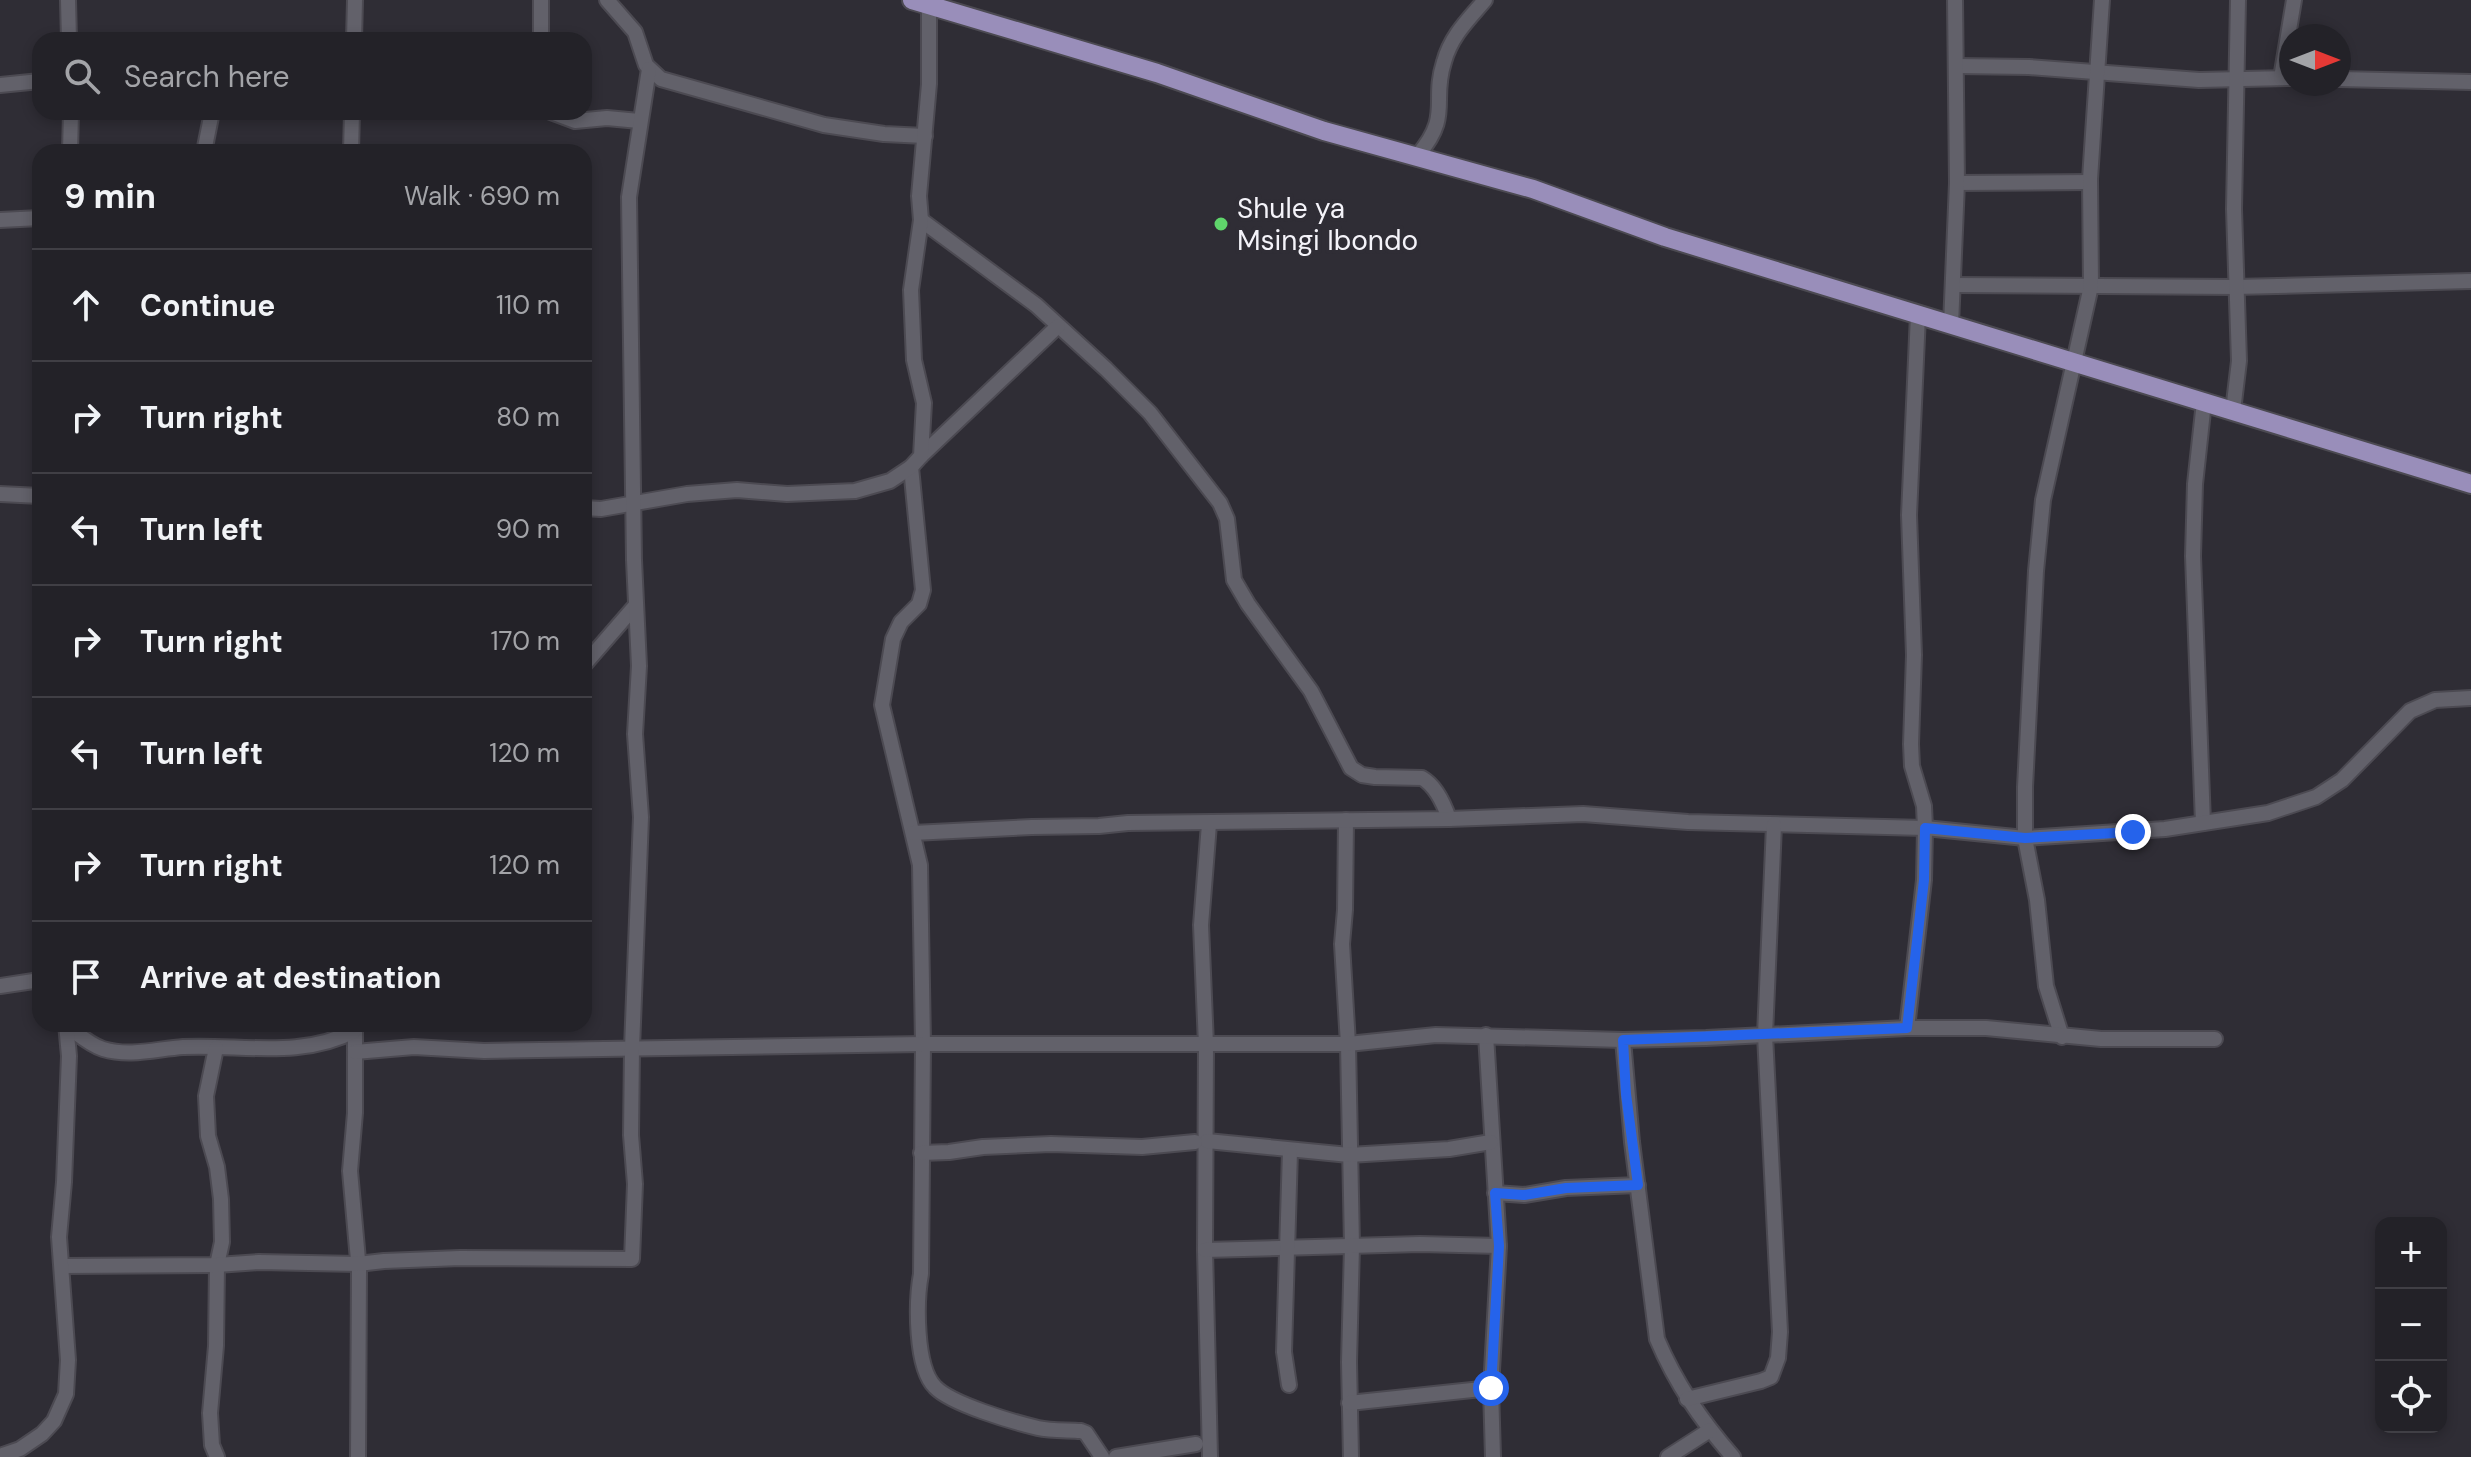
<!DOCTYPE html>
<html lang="en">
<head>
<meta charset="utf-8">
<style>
	body { margin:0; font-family:"DM Sans",sans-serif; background:#2b2a30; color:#f1f3f6 }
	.controls { position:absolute; right:24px; bottom:24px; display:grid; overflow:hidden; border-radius:16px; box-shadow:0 4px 12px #0003 }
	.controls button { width:72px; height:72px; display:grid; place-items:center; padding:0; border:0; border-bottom:2px solid #403f45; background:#232228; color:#f1f3f6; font:40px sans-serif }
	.compass { position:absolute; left:2279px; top:24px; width:72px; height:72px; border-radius:50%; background:#232228; box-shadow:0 4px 12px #0003; rotate:90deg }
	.stop { position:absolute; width:24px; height:24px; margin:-18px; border:6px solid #2563eb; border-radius:50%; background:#fff }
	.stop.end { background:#2563eb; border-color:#fff; box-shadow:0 2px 8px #0008 }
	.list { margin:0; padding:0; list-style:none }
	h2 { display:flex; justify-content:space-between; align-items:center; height:104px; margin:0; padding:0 32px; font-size:34px }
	h2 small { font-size:26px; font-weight:400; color:#a3a4a8 }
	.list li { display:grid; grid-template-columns:52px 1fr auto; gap:24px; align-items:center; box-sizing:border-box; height:112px; padding:0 32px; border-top:2px solid #403f45 }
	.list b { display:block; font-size:30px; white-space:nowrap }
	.list em { font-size:26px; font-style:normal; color:#a3a4a8 }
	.icon { flex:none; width:44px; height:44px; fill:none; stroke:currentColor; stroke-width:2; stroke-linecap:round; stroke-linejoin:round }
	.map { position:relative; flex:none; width:2471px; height:1457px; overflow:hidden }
	.search { position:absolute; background:#232228; box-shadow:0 4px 12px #0003; left:32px; top:32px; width:560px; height:88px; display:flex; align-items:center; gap:20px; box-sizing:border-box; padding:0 28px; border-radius:24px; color:#a3a4a8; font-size:30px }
	.panel { position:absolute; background:#232228; box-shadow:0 4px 12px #0003; left:32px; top:144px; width:560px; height:888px; border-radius:24px }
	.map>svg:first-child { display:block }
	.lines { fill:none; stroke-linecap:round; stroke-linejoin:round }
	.minor-casing { stroke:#4c4a52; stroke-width:18 }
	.major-casing { stroke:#4c4a52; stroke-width:22 }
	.minor { stroke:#62616a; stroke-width:14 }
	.major { stroke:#998eba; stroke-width:18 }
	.route { stroke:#2563eb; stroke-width:10 }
	.poi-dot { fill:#5fd56b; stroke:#2f2d35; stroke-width:3 }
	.labels { text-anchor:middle; stroke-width:8; stroke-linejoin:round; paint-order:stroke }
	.poi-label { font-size:28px; fill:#f4f3f9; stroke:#2f2d35; text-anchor:start }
</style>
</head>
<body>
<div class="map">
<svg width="2471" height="1457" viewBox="0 0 2471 1457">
	<rect width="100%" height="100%" fill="#2f2d35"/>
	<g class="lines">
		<defs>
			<g id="minor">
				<polyline points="68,0 69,40"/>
				<polyline points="541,0 541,40"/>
				<polyline points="607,0 635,32 646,65 661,79 824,125 884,134 925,136"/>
				<polyline points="354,40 355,0"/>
				<polyline points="1957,66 2029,67 2199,80 2291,78"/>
				<polyline points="2281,78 2294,0"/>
				<polyline points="2339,79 2471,82"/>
				<polyline points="0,85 40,81"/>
				<polyline points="551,112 575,121 607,118 639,121"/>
				<polyline points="70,152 71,112"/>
				<polyline points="204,152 212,112"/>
				<polyline points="351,152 352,112"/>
				<path d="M1418,155C1452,115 1431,102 1444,62C1451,36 1468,20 1485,0"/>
				<polyline points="1957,183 2090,182"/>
				<polyline points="0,220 40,218"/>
				<path d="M921,220L1036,305L1106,369L1150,413L1220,503L1227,519L1234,580L1248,604L1311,691L1351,768L1362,775L1375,777L1422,778C1436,786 1444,804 1449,819"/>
				<polyline points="1954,285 2235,287 2471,281"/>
				<polyline points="1951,325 1957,183 1955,0"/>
				<polyline points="2233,411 2239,361 2234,209 2238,0"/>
				<polyline points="921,456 1058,326"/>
				<path d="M911,467L923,590L919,604L901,622L893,639L882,705L920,865L923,1044L921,1274C916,1301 915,1367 935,1387C951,1404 1013,1422 1038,1428C1051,1431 1067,1430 1081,1431L1086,1433L1102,1457"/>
				<polyline points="0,494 40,496"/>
				<polyline points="584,508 601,509 687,494 737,490 787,494 855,491 890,481 911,467 921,456 924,403 914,360 911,290 921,220 919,196 929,84 929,6"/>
				<polyline points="584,665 636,605"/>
				<polyline points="1346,820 1345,910 1342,944 1348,1044 1352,1246 1349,1362 1351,1457"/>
				<polyline points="2203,823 2193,556 2195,484 2204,402"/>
				<polyline points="1209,824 1201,925 1206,1045 1205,1250 1210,1457"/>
				<polyline points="913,833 1032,827 1099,826 1128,823 1449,819 1583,814 1688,822 1925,828 2025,838 2165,829 2268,813 2316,797 2342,780 2410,711 2435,700 2471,698"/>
				<polyline points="0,986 40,980"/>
				<polyline points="355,1024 355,1113 350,1171 359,1271 358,1457"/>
				<path d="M67,1026C78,1034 90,1045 103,1049C130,1057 156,1049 183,1047C240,1044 301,1059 354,1031"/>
				<polyline points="1907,1028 1924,880 1925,828 1924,806 1912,766 1911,744 1914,655 1909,515 1918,315"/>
				<polyline points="1486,1035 1499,1246 1491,1388 1493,1457"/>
				<polyline points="2062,1037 2046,986 2037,900 2025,838 2025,787 2036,571 2043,500 2091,286 2090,179 2102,0"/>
				<path d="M1623,1040L1632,1142L1657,1339C1676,1384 1701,1420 1733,1457"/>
				<polyline points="216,1048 206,1096 208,1136 217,1167 221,1199 222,1242 217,1265 216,1346 210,1413 212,1445 217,1457"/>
				<polyline points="355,1052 414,1047 484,1051 923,1044 1348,1044 1436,1035 1623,1040 1706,1038 1907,1028 1986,1028 2101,1039 2215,1039"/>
				<polyline points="1207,1141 1349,1155 1449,1149 1491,1142"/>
				<polyline points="921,1153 949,1152 983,1147 1051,1144 1142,1147 1195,1142"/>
				<polyline points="1495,1193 1524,1195 1566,1188 1638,1185"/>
				<polyline points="1205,1250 1420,1244 1499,1246"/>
				<polyline points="63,1266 217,1265 259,1262 358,1264 384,1261 460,1258 632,1259 635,1184 631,1135 632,1048 641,817 635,734 639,666 634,560 629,197 649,69"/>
				<polyline points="1289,1385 1284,1352 1290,1151"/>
				<polyline points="1687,1399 1761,1381 1771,1377 1778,1358 1780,1332 1765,1035 1774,825"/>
				<polyline points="1349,1403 1491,1388"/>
				<polyline points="0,1456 20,1449 42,1434 54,1421 66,1394 68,1360 59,1237 64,1182 69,1056 66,1024"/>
				<polyline points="1116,1457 1196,1444"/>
				<polyline points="1668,1457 1710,1430"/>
			</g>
			<polyline id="major" points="912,0 1157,73 1324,131 1533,189 1665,237 2471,484"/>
		</defs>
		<use href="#minor" class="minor-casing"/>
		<use href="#major" class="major-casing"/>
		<use href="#minor" class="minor"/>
		<use href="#major" class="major"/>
	</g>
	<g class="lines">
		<polyline class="route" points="1491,1388 1499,1246 1495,1193 1524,1195 1566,1188 1638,1185 1626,1094 1623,1040 1907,1028 1924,880 1925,828 2025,838 2133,832"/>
	</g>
	<circle class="poi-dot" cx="1221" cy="224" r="8"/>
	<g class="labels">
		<g class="poi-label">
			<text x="1237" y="218">Shule ya<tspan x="1237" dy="32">Msingi Ibondo</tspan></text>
		</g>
	</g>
</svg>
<div class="controls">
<button>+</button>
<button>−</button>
<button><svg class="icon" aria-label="locate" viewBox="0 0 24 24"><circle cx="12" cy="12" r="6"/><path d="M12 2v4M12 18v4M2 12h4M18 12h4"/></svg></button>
</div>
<svg class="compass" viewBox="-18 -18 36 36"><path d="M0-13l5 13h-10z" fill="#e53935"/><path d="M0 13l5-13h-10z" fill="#a3a4a8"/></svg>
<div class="stop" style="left:1491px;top:1388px"></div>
<div class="stop end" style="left:2133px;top:832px"></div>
<div class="search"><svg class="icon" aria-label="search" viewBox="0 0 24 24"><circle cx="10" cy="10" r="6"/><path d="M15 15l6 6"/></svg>Search here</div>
<section class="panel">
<h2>9 min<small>Walk · 690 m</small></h2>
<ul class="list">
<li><svg class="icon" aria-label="ahead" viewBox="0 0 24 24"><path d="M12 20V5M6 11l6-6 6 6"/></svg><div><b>Continue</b></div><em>110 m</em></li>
<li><svg class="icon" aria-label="right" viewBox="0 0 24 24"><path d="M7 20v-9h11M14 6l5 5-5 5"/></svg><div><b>Turn right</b></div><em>80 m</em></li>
<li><svg class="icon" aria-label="left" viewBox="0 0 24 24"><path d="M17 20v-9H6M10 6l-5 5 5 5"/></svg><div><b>Turn left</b></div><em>90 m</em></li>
<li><svg class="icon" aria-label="right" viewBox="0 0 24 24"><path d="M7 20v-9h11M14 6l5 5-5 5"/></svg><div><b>Turn right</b></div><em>170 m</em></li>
<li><svg class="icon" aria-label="left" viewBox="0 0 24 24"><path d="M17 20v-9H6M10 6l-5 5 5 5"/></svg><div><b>Turn left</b></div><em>120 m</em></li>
<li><svg class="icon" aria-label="right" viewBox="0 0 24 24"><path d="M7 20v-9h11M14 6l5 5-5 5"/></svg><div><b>Turn right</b></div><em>120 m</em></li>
<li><svg class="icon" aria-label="arrive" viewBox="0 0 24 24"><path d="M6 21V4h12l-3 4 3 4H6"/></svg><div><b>Arrive at destination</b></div></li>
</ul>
</section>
</div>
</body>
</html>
